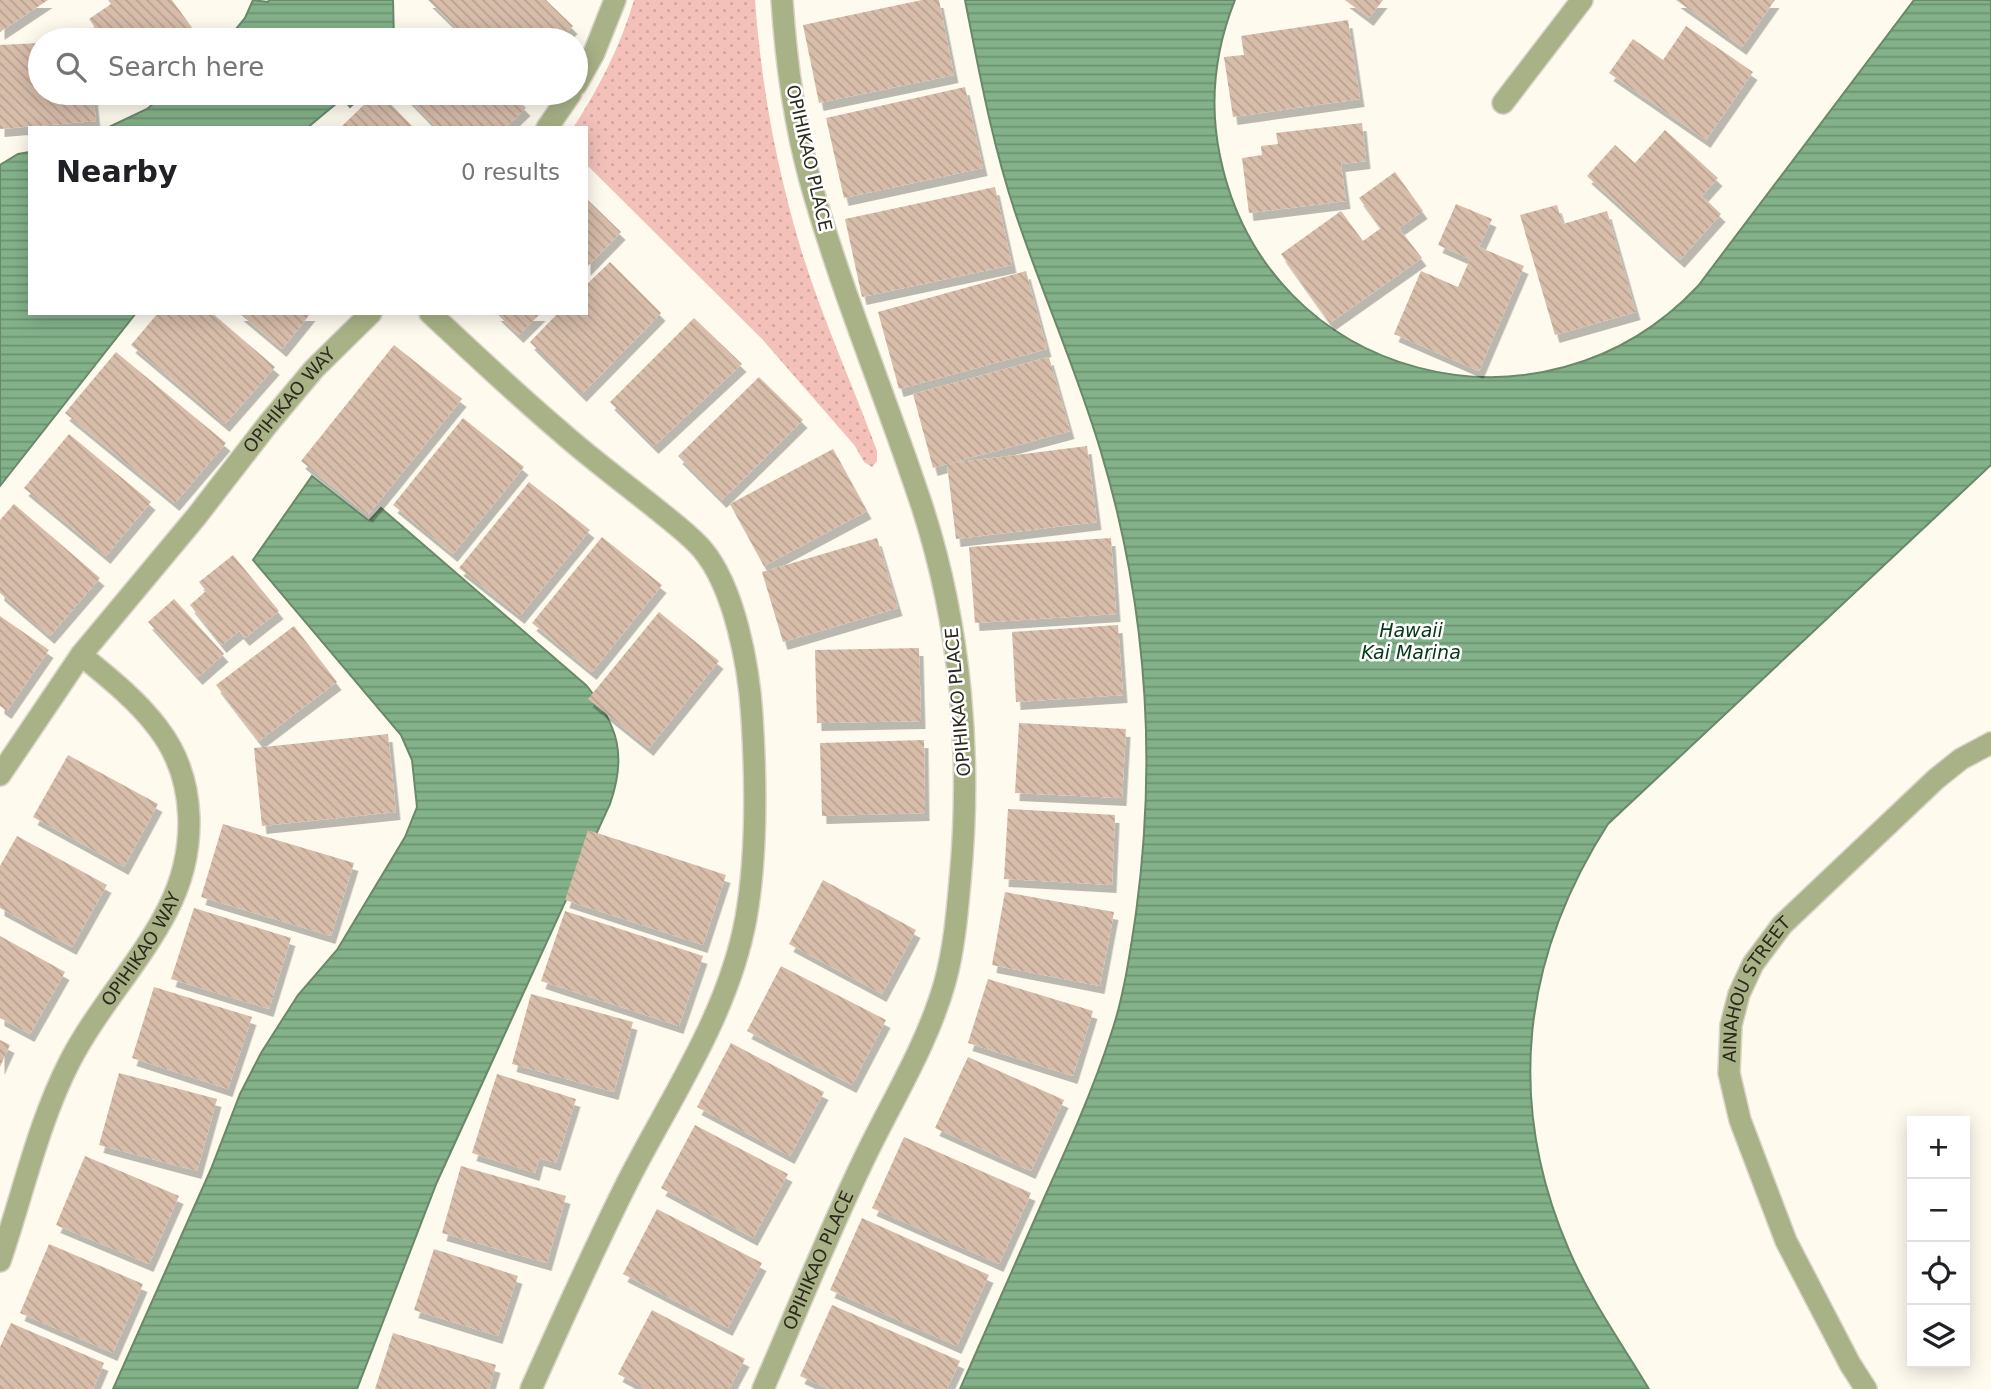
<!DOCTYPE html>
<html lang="en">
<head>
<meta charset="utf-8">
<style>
	body { margin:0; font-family:"DejaVu Sans",sans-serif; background:#f6f6f6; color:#202124 }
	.controls { position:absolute; right:21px; bottom:21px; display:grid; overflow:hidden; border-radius:0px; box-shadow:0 4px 18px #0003 }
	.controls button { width:63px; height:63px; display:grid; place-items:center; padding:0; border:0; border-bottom:2px solid #e0e0e0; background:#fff; color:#202124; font:35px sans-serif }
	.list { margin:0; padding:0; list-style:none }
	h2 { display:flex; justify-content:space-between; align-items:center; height:91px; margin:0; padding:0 28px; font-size:30px }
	h2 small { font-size:23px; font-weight:400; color:#757577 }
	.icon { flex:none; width:38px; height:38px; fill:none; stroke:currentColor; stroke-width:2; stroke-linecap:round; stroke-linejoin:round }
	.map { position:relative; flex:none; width:1991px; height:1389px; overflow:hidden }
	.search { position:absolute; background:#fff; box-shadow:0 4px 18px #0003; left:28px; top:28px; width:560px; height:77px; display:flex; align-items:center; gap:18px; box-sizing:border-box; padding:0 24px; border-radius:38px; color:#757577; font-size:26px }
	.panel { position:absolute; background:#fff; box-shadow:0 4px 18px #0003; left:28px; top:126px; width:560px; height:189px; border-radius:0px }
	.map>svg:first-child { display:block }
	.grass { fill:url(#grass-dots) }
	.water { fill:url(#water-rules); stroke:#698969; stroke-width:2 }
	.building { fill:url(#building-back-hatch); filter:url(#shadow) }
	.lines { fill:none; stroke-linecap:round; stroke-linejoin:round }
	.street-casing { stroke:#d8d4c8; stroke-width:24 }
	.street { stroke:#a8b286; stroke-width:21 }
	.labels { text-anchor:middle; stroke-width:5; stroke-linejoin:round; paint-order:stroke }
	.street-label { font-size:18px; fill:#2d281d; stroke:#fff }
	.water-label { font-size:19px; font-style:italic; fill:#023a14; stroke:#fff }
</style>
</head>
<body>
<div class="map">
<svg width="1991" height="1389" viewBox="0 0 1991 1389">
	<defs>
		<pattern id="grass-dots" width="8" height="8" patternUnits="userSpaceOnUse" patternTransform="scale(1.75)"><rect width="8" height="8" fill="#f3c1ba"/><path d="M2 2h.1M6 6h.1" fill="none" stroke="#d1a69f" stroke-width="1.8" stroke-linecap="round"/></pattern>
		<pattern id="water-rules" width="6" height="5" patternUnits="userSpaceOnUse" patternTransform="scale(1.75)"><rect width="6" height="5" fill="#83b28a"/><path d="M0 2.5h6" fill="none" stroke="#6c9170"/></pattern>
		<pattern id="building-back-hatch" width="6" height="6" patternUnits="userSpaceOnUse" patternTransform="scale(1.75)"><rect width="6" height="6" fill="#d7bdaa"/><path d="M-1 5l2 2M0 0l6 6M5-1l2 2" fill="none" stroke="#b9a292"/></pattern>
		<filter id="shadow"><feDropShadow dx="4.5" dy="8" stdDeviation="0" flood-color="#0004"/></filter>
	</defs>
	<rect width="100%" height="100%" fill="#fefaee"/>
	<path class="grass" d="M634,0H755C761,84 776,165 800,246C821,316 852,383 877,451V461L872,467L864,462L855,446L762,339L586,164V128H573C599,88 621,45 634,0Z"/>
	<g class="water">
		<polygon points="253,0 268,2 269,0 393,0 394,40 227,40 245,18"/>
		<path d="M965,0H1235C1215,50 1209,103 1220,156C1266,382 1543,451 1698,286L1914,0H1991V465L1608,824C1522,958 1505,1102 1569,1250C1590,1299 1622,1344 1649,1389H960C988,1325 1017,1260 1045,1196C1069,1143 1093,1090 1111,1034C1124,996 1130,953 1136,913C1157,758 1146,602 1101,452C1077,371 1042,293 1015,212C992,143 979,71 965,0Z"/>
		<polygon points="166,93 366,93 350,107 343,98 307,128 107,128 147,109"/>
		<polygon points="30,152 30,313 136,313 0,486 0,165 18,154"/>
		<path d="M312,476L369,521L381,508L587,686C618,726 627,755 610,804L437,1182L357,1389H113L211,1169L240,1094L261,1053L298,995L337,950L405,837L417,807L412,760L401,735L253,560Z"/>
	</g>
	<g class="building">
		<polygon points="0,0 48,0 0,32"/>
		<polygon points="108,0 172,0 201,40 104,40 89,19 111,4"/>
		<polygon points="428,0 546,0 573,26 559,40 469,40"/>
		<polygon points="922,0 939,0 954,75 819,103 803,25"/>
		<polygon points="1345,0 1383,0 1369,18"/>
		<polygon points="1676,0 1775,0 1742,47"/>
		<polygon points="1348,20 1360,99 1233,117 1224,57 1244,55 1241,36"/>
		<polygon points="1686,26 1753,72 1706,140 1609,73 1633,39 1663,60"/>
		<polygon points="447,28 460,40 435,40"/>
		<polygon points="40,43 40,93 93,93 96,121 0,129 0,45"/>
		<polygon points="965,87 983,168 844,198 826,118"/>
		<polygon points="376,93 380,93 414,128 340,128"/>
		<polygon points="403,93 511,93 526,108 505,128 437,128"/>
		<polygon points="1362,123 1366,161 1341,164 1346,201 1249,213 1242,158 1262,155 1261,146 1278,144 1276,133"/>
		<polygon points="1665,130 1718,178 1702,196 1721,214 1680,260 1587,176 1615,145 1635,163"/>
		<polygon points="1395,172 1423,211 1399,228 1422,258 1330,323 1281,254 1341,211 1363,241 1381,228 1359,198"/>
		<polygon points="995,187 1012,265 862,297 845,219"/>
		<polygon points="586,198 621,232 586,268"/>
		<polygon points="1456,204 1492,219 1479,247 1524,266 1479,371 1394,334 1421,271 1458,287 1470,259 1438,245"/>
		<polygon points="1557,205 1563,224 1607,211 1636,312 1555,335 1520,215"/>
		<polygon points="610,262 661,313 582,394 530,342 558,313 586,313 586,285"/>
		<polygon points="1026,271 1047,349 899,389 878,312"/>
		<polygon points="158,313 212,313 275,367 225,424 131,345"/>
		<polygon points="239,313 311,313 282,349"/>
		<polygon points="496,313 541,313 519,335"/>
		<polygon points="694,318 742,364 654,446 610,402"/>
		<polygon points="394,345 462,399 368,515 301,461"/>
		<polygon points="116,352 226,443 175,503 65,413"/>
		<polygon points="1049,357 1070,431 951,463 1087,446 1097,522 956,539 947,464 933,468 913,394"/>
		<polygon points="759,377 803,420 722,500 678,456"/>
		<polygon points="463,418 524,467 453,554 393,505"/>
		<polygon points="69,434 151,502 106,556 24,488"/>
		<polygon points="833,449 867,511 764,566 730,504"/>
		<polygon points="529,482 590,530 520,616 459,568"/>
		<polygon points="14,504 100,578 50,636 0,593 0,520"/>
		<polygon points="602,537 662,585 592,672 532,623"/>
		<polygon points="877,538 898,608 783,642 762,572"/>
		<polygon points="1111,538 1116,614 975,623 969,547"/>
		<polygon points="233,555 279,611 245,638 239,631 222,645 190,605 206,591 199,582"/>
		<polygon points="174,599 224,654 198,677 148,622"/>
		<polygon points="659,612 719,661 649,748 588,699"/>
		<polygon points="0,616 49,650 7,711 0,706"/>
		<polygon points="1118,625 1123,695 1016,702 1012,632"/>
		<polygon points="294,626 337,682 259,741 216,685"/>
		<polygon points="919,648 921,721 817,723 815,650"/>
		<polygon points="1019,723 1126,729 1122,798 1015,793"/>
		<polygon points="388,734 396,812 262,826 254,748"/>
		<polygon points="924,740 925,813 822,816 820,743"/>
		<polygon points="68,755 158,804 124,867 33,817"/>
		<polygon points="1008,809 1115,815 1112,885 1004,879"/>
		<polygon points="223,824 354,863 331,936 201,897"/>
		<polygon points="588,830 726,875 703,945 565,900"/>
		<polygon points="17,836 107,885 72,947 0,908 0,866"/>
		<polygon points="823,880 916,930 882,994 789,944"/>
		<polygon points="1005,892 1114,912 1100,986 992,965"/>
		<polygon points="194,908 291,938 269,1009 171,979"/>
		<polygon points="565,911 703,956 679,1026 541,981"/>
		<polygon points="0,936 65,972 30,1034 0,1018"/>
		<polygon points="781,966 886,1020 852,1085 747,1031"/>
		<polygon points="988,979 1093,1011 1073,1076 968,1043"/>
		<polygon points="154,987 252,1017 228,1089 132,1058"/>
		<polygon points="531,994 633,1022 614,1092 512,1064"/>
		<polygon points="0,1040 10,1045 0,1067"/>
		<polygon points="731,1043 824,1092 790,1156 697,1107"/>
		<polygon points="968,1057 1064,1100 1031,1171 935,1128"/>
		<polygon points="119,1073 217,1099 197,1171 99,1145"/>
		<polygon points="497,1074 576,1099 556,1163 539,1158 535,1173 472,1153"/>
		<polygon points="695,1125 788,1174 753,1238 661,1188"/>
		<polygon points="904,1137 1031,1193 999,1264 872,1208"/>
		<polygon points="85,1156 179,1196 149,1264 56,1225"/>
		<polygon points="461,1166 566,1196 547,1263 442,1233"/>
		<polygon points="657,1209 762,1263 728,1328 623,1274"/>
		<polygon points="862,1218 989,1275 957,1346 830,1290"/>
		<polygon points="49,1244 143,1284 113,1353 20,1313"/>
		<polygon points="434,1249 518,1276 498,1336 414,1310"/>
		<polygon points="832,1305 960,1361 947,1389 829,1389 800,1376"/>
		<polygon points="652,1310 745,1359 729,1389 646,1389 618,1374"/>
		<polygon points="11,1323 104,1363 93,1389 0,1389 0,1347"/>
		<polygon points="393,1333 496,1365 489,1389 375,1389"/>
	</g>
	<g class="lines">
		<defs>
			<g id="street">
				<polyline points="576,85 594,53 615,0"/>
				<polyline points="1503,103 1582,0"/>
				<polyline points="547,128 571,93"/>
				<path d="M430,313C473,353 516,394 561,432C589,457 620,480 649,503C667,518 687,532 702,549C735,588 749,667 752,717C756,780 757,856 746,918C729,1012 673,1094 630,1177C595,1246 563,1318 531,1389"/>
				<path id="s1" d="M0,775L81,655L196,517L268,424L314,369L371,313"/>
				<path id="s2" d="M0,1261C23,1194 38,1123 70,1061C98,1007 141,962 168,909C197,852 198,780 158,728C137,700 109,678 81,655"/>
				<path id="s3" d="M763,1389C796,1313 827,1236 863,1161C891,1102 927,1046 945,982C954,949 957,915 960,881C972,755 961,626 922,506C886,397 841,291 810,180C794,121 786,61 782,0"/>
				<path id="s4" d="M1866,1389L1850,1364L1786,1241L1740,1120L1729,1073L1731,1025L1739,994L1753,964L1782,925L1936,779L1961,759L1991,743"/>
			</g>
		</defs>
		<use href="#street" class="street-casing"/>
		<use href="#street" class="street"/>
	</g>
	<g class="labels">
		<g class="street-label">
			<text transform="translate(809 158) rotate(77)" y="6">OPIHIKAO PLACE</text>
			<text dy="6" stroke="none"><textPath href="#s1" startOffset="474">OPIHIKAO WAY</textPath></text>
			<text transform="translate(958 702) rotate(-95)" y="6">OPIHIKAO PLACE</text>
			<text dy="6" stroke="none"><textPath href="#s2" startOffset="345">OPIHIKAO WAY</textPath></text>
			<text dy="6" stroke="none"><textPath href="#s4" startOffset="436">AINAHOU STREET</textPath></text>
			<text dy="6" stroke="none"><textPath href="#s3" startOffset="140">OPIHIKAO PLACE</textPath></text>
		</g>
		<g class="water-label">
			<text x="1411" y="637">Hawaii<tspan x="1411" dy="22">Kai Marina</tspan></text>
		</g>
	</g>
</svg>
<div class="controls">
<button>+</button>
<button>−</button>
<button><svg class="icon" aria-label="locate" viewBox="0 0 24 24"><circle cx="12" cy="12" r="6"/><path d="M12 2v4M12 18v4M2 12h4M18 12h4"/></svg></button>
<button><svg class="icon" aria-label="layers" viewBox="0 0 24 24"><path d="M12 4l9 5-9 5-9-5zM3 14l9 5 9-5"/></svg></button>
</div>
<div class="search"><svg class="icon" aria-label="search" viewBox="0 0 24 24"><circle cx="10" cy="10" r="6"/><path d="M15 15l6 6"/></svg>Search here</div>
<section class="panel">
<h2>Nearby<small>0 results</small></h2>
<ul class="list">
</ul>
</section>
</div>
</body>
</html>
